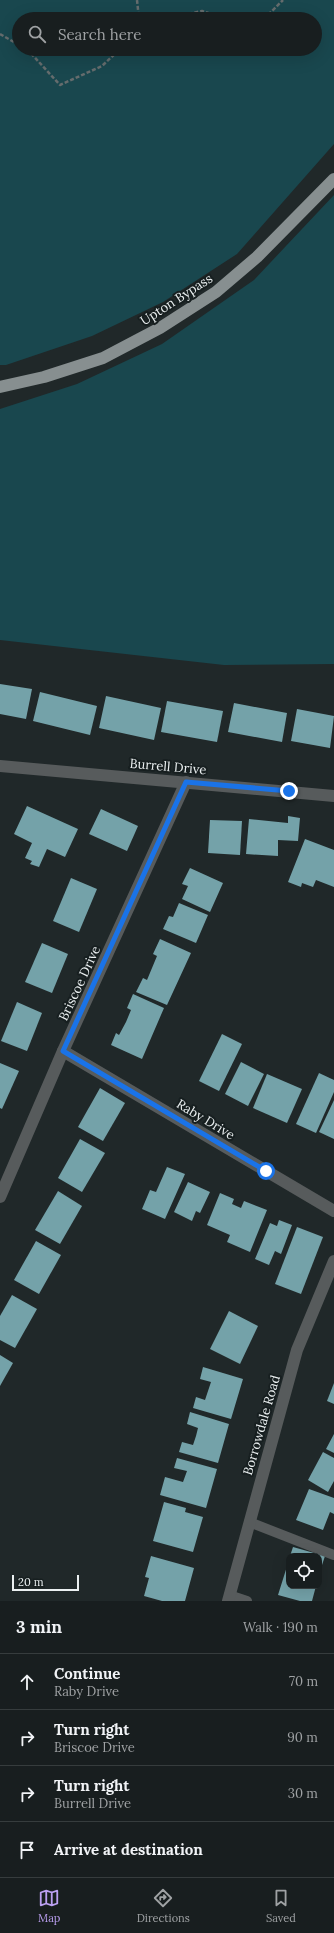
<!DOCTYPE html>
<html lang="en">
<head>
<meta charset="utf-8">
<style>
	body { margin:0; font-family:Lora,serif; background:#212728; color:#f1f3f6 }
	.controls { position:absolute; right:12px; bottom:12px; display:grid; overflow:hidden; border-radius:8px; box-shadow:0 4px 16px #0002 }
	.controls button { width:36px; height:36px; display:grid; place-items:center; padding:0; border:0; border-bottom:1px solid #363c3d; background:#181e1f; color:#f1f3f6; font:20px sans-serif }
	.scale { position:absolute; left:12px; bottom:10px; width:67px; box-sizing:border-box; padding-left:4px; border:2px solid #ebf0f1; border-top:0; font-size:11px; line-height:14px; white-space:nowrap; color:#ebf0f1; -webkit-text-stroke:3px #171f20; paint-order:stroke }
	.stop { position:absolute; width:12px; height:12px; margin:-9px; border:3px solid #1a73e8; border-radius:50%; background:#fff }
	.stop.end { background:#1a73e8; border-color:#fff; box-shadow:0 1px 4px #0008 }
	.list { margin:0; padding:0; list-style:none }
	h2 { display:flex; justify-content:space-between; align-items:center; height:52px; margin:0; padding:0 16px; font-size:17px }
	h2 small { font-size:13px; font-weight:400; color:#9fa2a4 }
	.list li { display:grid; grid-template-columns:26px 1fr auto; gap:12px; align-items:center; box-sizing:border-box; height:56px; padding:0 16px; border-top:1px solid #363c3d }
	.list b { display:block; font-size:15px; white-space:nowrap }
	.list p { margin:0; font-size:13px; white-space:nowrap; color:#9fa2a4 }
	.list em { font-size:13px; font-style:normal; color:#9fa2a4 }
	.icon { flex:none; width:22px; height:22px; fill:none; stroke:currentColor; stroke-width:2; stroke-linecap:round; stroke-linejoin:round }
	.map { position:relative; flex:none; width:334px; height:1601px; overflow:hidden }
	.search { position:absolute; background:#181e1f; box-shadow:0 4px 16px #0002; left:12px; right:12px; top:12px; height:44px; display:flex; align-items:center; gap:10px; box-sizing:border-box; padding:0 14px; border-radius:22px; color:#9fa2a4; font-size:15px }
	.sheet { height:276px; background:#181e1f }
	nav { display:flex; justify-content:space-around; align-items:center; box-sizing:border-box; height:56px; border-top:1px solid #363c3d; background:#181e1f; font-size:11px; color:#9fa2a4 }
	nav a { display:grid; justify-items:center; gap:2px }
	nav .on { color:#bca0f2 }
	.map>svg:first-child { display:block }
	.green { fill:#19474e; fill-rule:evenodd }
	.building { fill:#74a2a9 }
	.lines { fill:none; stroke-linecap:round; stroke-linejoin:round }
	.path { stroke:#656c6d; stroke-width:2.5; stroke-dasharray:4 2; stroke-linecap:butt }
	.lane { stroke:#575b5c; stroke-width:10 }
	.street { stroke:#575b5c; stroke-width:12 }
	.primary { stroke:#878f90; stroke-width:12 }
	.route { stroke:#1a73e8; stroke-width:5 }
	.labels { text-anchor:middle; stroke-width:4; stroke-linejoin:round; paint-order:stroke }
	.street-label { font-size:13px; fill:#ebf0f1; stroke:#171f20 }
</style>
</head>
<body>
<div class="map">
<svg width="334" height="1601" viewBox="0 0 334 1601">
	<rect width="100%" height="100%" fill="#202829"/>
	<g class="green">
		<path d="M0,0H334V144L237,254L163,302L92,336L6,365H0ZM19,19H315V49H19Z"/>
		<polygon points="334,195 334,664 224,665 0,640 0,409 77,384 162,344 254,280"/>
	</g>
	<g class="building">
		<polygon points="0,684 32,689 26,719 0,714"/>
		<polygon points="40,692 97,706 90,735 33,721"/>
		<polygon points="106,696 161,708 154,740 99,728"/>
		<polygon points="167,701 223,711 217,742 161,732"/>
		<polygon points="234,703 287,713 282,742 228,732"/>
		<polygon points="297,709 334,716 330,748 291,741"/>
		<polygon points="27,806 78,829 65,857 47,849 39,867 30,864 32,861 25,858 32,843 14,834"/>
		<polygon points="101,809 138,826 127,851 89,834"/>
		<polygon points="288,816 300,818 298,841 278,840 278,856 246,854 249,819 288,823"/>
		<polygon points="210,820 242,821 240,855 208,853"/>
		<polygon points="305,839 334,850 334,887 316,880 313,887 302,883 301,887 288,882"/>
		<polygon points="190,868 223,883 210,912 182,899 188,886 182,884"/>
		<polygon points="71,878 97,889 79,932 53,921"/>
		<polygon points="179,903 208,915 196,943 163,929 169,916 173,917"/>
		<polygon points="160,939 191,953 167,1005 136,992 143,978 147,980 157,956 153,954"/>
		<polygon points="42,943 68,954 52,993 25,982"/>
		<polygon points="133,994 164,1008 142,1059 111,1045 116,1033 119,1035 126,1022 131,1010 127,1008"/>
		<polygon points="17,1002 42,1013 27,1051 1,1041"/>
		<polygon points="222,1034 242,1044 219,1091 199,1081"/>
		<polygon points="241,1062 264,1074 248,1106 225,1094"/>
		<polygon points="0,1063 19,1071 2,1109 0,1108"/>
		<polygon points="319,1073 334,1080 334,1092 316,1133 296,1124"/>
		<polygon points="267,1074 302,1089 287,1123 253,1108"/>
		<polygon points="100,1088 125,1103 103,1141 78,1127"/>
		<polygon points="334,1100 334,1139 319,1132"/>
		<polygon points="80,1139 105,1153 82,1192 58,1178"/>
		<polygon points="167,1167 185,1174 165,1219 142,1209 150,1190 156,1192"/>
		<polygon points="188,1182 210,1192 200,1213 196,1211 192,1221 174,1212"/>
		<polygon points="58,1191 82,1206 60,1244 35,1230"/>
		<polygon points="220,1193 234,1199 232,1204 241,1208 244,1201 267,1210 250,1252 227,1242 230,1235 207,1225"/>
		<polygon points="279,1220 292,1225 281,1254 275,1251 269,1265 255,1259 270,1223 277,1226"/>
		<polygon points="297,1227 323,1237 301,1294 275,1284"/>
		<polygon points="36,1241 61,1255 39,1294 14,1280"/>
		<polygon points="12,1295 37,1309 15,1348 0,1340 0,1316"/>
		<polygon points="229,1311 258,1326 240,1364 210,1349"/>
		<polygon points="0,1355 13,1363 0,1386"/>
		<polygon points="203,1367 243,1379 231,1419 193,1408 196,1397 205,1400 211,1382 200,1379"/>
		<polygon points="334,1383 334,1404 327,1401"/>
		<polygon points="190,1412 229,1424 218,1463 179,1452 182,1442 193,1445 196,1436 198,1428 187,1424"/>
		<polygon points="334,1434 334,1453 326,1449"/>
		<polygon points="323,1452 334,1458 334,1481 328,1492 308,1480"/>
		<polygon points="177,1458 217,1469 206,1508 160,1495 165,1477 183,1482 187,1471 174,1468"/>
		<polygon points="309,1489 334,1498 334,1514 330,1512 323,1530 296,1520"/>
		<polygon points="164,1502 186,1508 185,1512 203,1517 193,1552 153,1541"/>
		<polygon points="293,1547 325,1556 319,1574 319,1556 290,1556"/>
		<polygon points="151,1556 194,1568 185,1601 162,1601 144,1596 149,1578 145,1577"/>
		<polygon points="289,1560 289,1586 316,1586 312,1601 300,1601 278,1595"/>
	</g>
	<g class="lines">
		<g class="path">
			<polyline points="137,0 139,19"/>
			<polyline points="165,19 202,11 227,19"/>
			<polyline points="264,19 283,0"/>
			<polyline points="0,34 19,45"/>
			<polyline points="27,49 60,85 102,66 120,49"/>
		</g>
		<g class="lane">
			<polyline points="249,1522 334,1555"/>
			<polyline points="229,1595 247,1601"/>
		</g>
		<g class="street">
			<polyline points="0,766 334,796"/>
			<polyline points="63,1051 334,1211"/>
			<polyline points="0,1197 63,1051 186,782"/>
			<polyline points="228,1601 297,1350 334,1261"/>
		</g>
		<polyline class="primary" points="0,387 44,377 103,358 160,328 216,292 257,257 334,179"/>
	</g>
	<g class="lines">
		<polyline class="route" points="266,1171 63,1051 186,782 289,791"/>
	</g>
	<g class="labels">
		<g class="street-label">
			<text transform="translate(176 299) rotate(-33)" y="5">Upton Bypass</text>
			<text transform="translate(168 766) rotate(5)" y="5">Burrell Drive</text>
			<text transform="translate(79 983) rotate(-65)" y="5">Briscoe Drive</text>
			<text transform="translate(206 1119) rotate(31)" y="5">Raby Drive</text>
			<text transform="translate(261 1425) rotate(-74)" y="5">Borrowdale Road</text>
		</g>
	</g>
</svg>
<div class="controls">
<button><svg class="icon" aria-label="locate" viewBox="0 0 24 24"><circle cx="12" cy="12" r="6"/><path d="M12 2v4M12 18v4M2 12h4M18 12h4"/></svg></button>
</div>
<div class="scale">20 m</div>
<div class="stop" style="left:266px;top:1171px"></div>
<div class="stop end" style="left:289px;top:791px"></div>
<div class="search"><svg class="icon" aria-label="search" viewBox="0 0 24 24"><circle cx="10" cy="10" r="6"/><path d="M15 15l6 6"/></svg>Search here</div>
</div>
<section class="sheet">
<h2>3 min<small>Walk · 190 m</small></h2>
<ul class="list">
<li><svg class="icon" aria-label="ahead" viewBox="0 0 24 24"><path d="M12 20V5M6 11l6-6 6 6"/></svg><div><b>Continue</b><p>Raby Drive</p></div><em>70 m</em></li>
<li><svg class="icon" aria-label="right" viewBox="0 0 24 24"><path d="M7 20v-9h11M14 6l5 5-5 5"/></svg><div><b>Turn right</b><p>Briscoe Drive</p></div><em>90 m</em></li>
<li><svg class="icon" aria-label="right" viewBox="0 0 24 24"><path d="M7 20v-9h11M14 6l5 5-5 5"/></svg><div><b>Turn right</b><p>Burrell Drive</p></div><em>30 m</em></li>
<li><svg class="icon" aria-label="arrive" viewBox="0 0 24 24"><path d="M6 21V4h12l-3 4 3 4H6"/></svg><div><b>Arrive at destination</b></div></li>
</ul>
</section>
<nav>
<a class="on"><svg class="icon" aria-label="map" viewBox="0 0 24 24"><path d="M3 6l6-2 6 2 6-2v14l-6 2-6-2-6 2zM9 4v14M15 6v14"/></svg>Map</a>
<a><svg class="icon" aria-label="directions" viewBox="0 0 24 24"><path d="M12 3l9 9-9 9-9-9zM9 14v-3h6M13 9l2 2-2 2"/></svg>Directions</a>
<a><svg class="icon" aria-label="saved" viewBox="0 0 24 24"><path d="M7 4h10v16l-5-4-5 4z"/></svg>Saved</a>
</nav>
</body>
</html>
